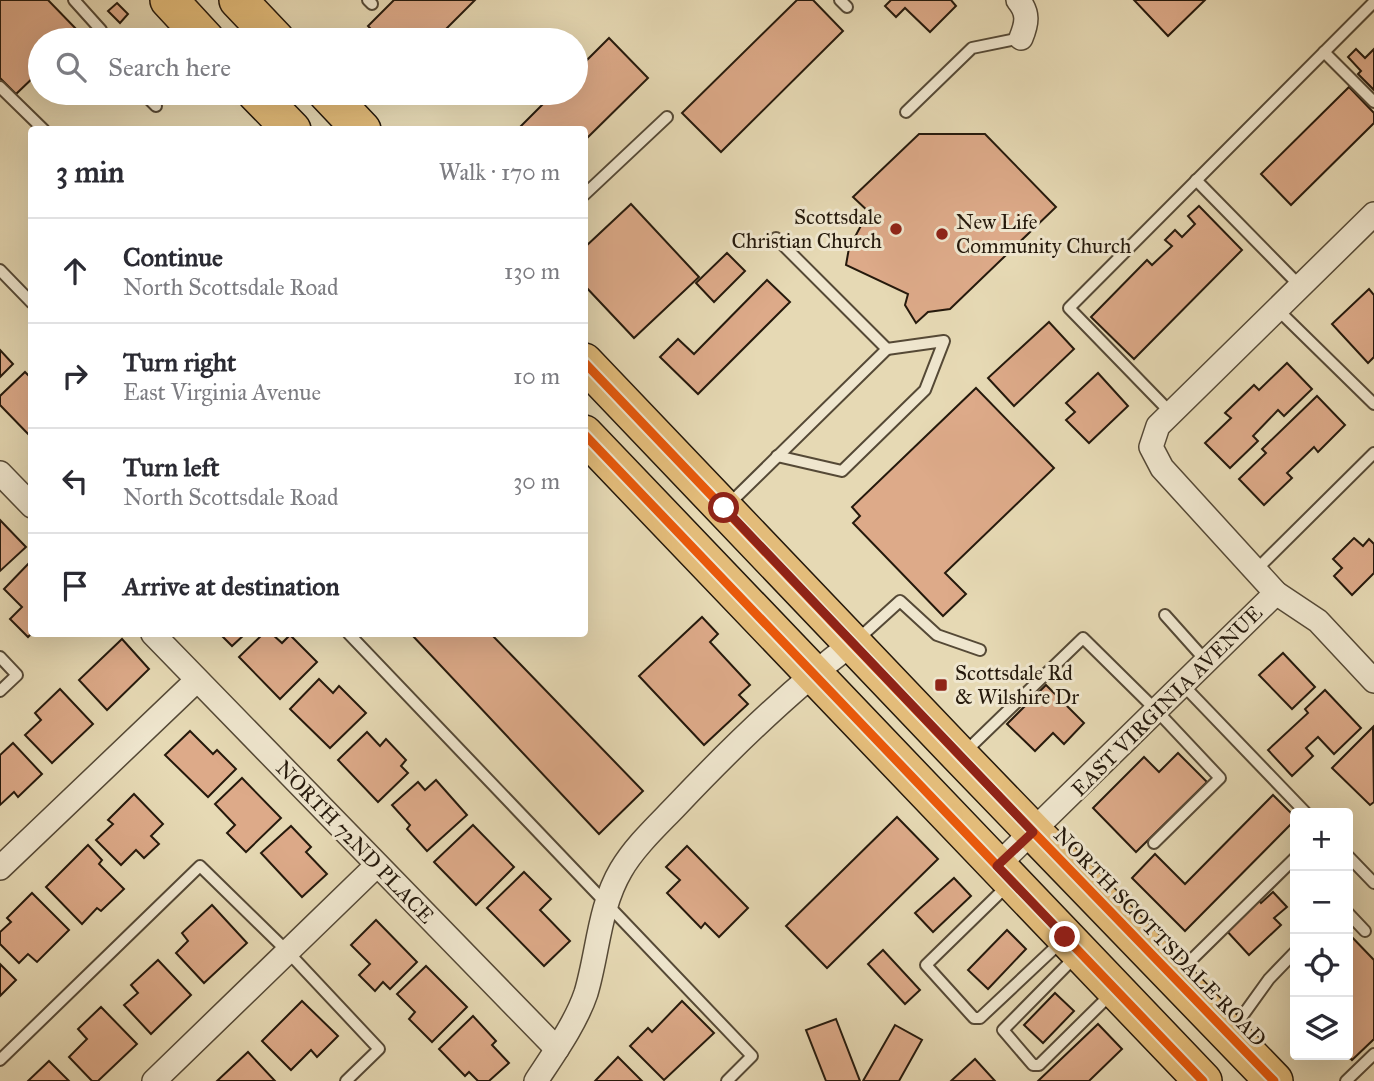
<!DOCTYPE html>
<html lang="en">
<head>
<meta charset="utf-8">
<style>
	body { margin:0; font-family:"IM FELL Great Primer",serif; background:#f7f7f7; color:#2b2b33 }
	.controls { position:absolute; right:21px; bottom:21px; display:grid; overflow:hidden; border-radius:7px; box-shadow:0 7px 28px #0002 }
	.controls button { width:63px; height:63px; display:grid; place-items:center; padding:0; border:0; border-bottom:2px solid #e1e1e2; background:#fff; color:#2b2b33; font:35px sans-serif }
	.stop { position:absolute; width:21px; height:21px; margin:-16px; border:5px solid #8f2418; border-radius:50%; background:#fff }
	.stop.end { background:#8f2418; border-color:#fff; box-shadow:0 2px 7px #0008 }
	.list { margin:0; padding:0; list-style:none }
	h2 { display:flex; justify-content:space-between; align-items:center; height:91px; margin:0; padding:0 28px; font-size:30px }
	h2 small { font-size:23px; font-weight:400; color:#7c7c81 }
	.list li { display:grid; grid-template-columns:46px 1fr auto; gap:21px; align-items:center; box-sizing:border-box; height:105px; padding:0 28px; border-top:2px solid #e1e1e2 }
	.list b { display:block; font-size:26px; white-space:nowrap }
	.list p { margin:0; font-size:23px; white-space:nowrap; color:#7c7c81 }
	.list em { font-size:23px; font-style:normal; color:#7c7c81 }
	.icon { flex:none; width:38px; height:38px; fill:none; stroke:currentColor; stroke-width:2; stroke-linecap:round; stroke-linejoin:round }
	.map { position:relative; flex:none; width:1374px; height:1081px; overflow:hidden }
	.search { position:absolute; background:#fff; box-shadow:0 7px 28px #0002; left:28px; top:28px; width:560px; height:77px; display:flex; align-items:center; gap:18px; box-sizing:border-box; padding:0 24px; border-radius:38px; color:#7c7c81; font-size:26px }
	.panel { position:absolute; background:#fff; box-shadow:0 7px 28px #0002; left:28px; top:126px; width:560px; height:511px; border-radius:7px }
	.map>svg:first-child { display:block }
	.building { fill:#ddaa89; stroke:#25190c; stroke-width:2 }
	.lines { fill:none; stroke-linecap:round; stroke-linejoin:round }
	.service-casing { stroke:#554936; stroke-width:14 }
	.minor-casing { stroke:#554936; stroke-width:26 }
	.primary-casing { stroke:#25190c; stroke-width:40 }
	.service { stroke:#efe6ce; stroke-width:10 }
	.minor { stroke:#efe6ce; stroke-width:23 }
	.primary { stroke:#e3bc7a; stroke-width:37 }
	.cycleway-casing { stroke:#efe6ce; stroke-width:13 }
	.cycleway { stroke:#e8590c; stroke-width:9 }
	.route { stroke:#8f2418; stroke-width:9 }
	.poi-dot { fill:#8f2418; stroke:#efe6ce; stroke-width:2.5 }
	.labels { text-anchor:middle; stroke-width:6; stroke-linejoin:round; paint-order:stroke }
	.poi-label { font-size:21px; fill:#25190c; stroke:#efe6ce; text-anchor:start }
	.street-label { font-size:21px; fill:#25190c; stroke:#efe6ce }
</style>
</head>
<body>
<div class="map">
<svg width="1374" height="1081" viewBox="0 0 1374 1081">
	<rect width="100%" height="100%" fill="#e6d9b4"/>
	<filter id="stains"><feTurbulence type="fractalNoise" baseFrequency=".00286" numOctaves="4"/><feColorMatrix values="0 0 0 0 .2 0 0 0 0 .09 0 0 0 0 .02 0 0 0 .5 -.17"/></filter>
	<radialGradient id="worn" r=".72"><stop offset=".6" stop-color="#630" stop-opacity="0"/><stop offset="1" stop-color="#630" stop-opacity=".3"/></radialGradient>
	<g class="building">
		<polygon points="0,0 48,0 80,33 72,40 40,40 40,71 16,94 0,78"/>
		<polygon points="394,0 475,0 435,40 381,40 368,26"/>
		<polygon points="797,0 813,0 843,31 721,152 682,113"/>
		<polygon points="891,0 951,0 956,6 930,32 905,8 896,17 885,6"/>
		<polygon points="1134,0 1205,0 1168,36"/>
		<polygon points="117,3 128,14 120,23 108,11"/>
		<polygon points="609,38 648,78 584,141 584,130 517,130 554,93 576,93 576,71"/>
		<polygon points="1356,49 1365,58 1374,49 1374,90 1358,74 1361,71 1348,57"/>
		<polygon points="1349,87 1374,113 1374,123 1291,205 1261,174"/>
		<polygon points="919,134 985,134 1056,207 950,309 928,312 916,323 905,305 908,294 846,265 849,248 864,220 871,214 853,197"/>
		<polygon points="631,204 699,277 634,338 584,285 584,248"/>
		<polygon points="1199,206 1242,250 1134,359 1091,317 1147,260 1152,265 1172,246 1165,240 1175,230 1182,237 1195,224 1188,216"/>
		<polygon points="727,253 745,271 714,302 696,283"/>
		<polygon points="767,280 790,302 698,394 660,357 678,339 694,354"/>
		<polygon points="1369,289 1374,295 1374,357 1368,363 1332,324"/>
		<polygon points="1049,322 1074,349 1014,406 988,378"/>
		<polygon points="0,350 13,364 0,377"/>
		<polygon points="1287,363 1312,389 1284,416 1278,410 1253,436 1258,441 1230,468 1205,443 1231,418 1225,413 1254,385 1259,390"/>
		<polygon points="25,372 32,379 32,438 0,405 0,396"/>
		<polygon points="1098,373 1128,406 1089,443 1066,420 1075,412 1066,403"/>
		<polygon points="976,388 1054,468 945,573 966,594 943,616 853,523 860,516 852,507"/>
		<polygon points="1317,396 1345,425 1318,452 1314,447 1287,473 1292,478 1264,505 1239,479 1266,453 1262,449"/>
		<polygon points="0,520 26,547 0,571"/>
		<polygon points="1354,538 1363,546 1369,539 1374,544 1374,573 1352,595 1334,576 1342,568 1333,559"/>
		<polygon points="31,561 32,633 28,637 10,619 22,607 4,589"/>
		<polygon points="702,617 718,634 710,642 750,685 739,695 748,704 704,745 639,676"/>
		<polygon points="220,634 245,634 232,646"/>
		<polygon points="263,634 272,634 282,643 290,635 317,662 280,699 239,657"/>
		<polygon points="411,634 491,634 643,791 599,834"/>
		<polygon points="122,639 149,669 107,710 79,680"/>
		<polygon points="1283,653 1315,687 1292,709 1259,675"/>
		<polygon points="319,679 333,693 339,686 366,713 330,748 290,709"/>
		<polygon points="1046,685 1084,723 1064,744 1053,733 1035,751 1007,724"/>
		<polygon points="60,689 93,724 52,763 25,735 41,720 35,713"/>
		<polygon points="1325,690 1361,728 1334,754 1318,737 1306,748 1313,756 1292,776 1268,750 1308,713 1305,709"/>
		<polygon points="1373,727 1374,802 1370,805 1332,768"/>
		<polygon points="190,731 213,754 217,750 236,769 208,797 165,755"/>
		<polygon points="367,732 380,746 386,739 406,760 401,766 408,773 378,802 338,760"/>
		<polygon points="13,743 42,774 18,797 14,792 0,805 0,755"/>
		<polygon points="1178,753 1207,782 1136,852 1093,808 1144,757 1159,772"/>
		<polygon points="242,778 281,818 246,852 227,833 235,825 215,804"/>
		<polygon points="436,780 467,815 427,851 407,829 410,825 392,805 418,782 425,790"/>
		<polygon points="134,794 163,824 151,836 159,844 144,858 136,850 121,865 96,840 113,824 108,820"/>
		<polygon points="1273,795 1295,817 1295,820 1185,931 1132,878 1155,854 1185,884"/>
		<polygon points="897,817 938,859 827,968 786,926"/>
		<polygon points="473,825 514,867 476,905 434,862"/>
		<polygon points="291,826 311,847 306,852 327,874 302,897 261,853"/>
		<polygon points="88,845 102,860 99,864 124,889 101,911 97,908 82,924 46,887"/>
		<polygon points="687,846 748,908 719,937 705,923 701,928 667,893 680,880 666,867"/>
		<polygon points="524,872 551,899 540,910 570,941 544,966 487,908"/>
		<polygon points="954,878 971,896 933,932 915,913"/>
		<polygon points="1273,892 1287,907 1274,918 1281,925 1249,955 1225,929 1258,899 1261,903"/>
		<polygon points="32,893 69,930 37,962 28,954 19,963 0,944 0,932 11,922 7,918"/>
		<polygon points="212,905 247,943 204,983 176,953 188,941 182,933"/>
		<polygon points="376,920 417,962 390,989 383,982 375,991 359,975 370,964 351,945"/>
		<polygon points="1007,930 1026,949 988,989 968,970"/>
		<polygon points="1348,933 1374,960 1374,1039 1352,1060 1347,1055"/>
		<polygon points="883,950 920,990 905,1004 868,964"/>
		<polygon points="158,960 191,995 151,1034 124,1005 138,993 131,985"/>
		<polygon points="0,964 16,980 0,996"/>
		<polygon points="426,966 467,1007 432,1042 409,1019 415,1012 397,994"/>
		<polygon points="1055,993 1074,1011 1043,1043 1024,1025"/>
		<polygon points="302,1001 338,1036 317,1057 311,1050 291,1070 262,1041"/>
		<polygon points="682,1001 714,1033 664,1080 630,1046 648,1028 652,1032"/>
		<polygon points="101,1007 137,1044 98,1081 92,1081 69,1057 87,1039 78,1029"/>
		<polygon points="473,1016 496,1041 492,1045 509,1063 489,1081 478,1081 469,1072 465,1076 439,1049"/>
		<polygon points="836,1019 860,1081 826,1081 806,1030"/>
		<polygon points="1098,1024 1122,1049 1089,1081 1038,1081"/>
		<polygon points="895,1025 922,1040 899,1081 863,1081"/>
		<polygon points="248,1052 275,1081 217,1081"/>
		<polygon points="618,1057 642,1081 595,1081"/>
		<polygon points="975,1059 995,1081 951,1081"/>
		<polygon points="49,1061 69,1081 28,1081"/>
	</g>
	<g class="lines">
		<defs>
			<g id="service">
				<polyline points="74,0 101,30 105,40"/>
				<polyline points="368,0 372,4"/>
				<polyline points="840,0 847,7"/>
				<polyline points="1324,52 1374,102"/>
				<polyline points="0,87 44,130"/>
				<polyline points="143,93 156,106"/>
				<polyline points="906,112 972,48 1021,38"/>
				<polyline points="1196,180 1300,286"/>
				<polyline points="584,195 667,117"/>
				<polyline points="0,270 32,303"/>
				<polyline points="1277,309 1374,404"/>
				<polyline points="1171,413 1069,308 1374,2"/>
				<polyline points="777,456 842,471 925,390 944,341 887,349"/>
				<polyline points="729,504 887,349 776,238"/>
				<polyline points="1255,571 1374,453"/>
				<polyline points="1165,615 1207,662"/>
				<polyline points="349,634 752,1056 727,1081"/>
				<polyline points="857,640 900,601 937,635 980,650"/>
				<polyline points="0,657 17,675 0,691"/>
				<polyline points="1183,685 1306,813"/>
				<polyline points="964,753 1083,638 1157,711 1220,778 1154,843"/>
				<polyline points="1348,856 1374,883"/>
				<polyline points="1007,886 926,965 974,1018 980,1018 1063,940"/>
				<polyline points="1348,913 1365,931"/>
				<polyline points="1075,957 1003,1030 1033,1065 1039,1065 1111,994"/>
				<polyline points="1178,973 1295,858"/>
				<polyline points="1233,1029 1269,979 1295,952"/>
				<polyline points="0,1060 200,866 287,951 379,1049 346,1081"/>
				<polyline points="1346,1081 1374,1054"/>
			</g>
			<g id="minor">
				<path d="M1018,0C1029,13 1027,23 1021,38"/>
				<polyline points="1374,214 1158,426 1151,447 1162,468 1276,593 1318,621 1374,681"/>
				<polyline points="0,473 32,506"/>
				<polyline points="153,634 557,1049"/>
				<polyline points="997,866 1276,593"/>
				<polyline points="0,868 197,680"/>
				<polyline points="154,1081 377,865"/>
				<path d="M536,1081C553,1055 576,1023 586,993C598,953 599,907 621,870C635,846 658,825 677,805C731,748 790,690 853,643"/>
			</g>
			<g id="primary">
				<polyline points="169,0 206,40"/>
				<polyline points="238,0 276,40"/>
				<polyline points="256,93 292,130"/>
				<polyline points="327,93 362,130"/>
				<polyline points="584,362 960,756 1274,1081"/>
				<polyline points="584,434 1203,1081"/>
			</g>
		</defs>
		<use href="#service" class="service-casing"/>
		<use href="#minor" class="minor-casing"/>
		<use href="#primary" class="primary-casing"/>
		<use href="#service" class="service"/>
		<use href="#minor" class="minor"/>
		<use href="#primary" class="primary"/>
		<defs>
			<g id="cycleway">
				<polyline points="584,362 960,756 1274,1081"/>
				<polyline points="584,434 1203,1081"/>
			</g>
		</defs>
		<use href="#cycleway" class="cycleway-casing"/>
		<use href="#cycleway" class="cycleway"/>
	</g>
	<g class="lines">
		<polyline class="route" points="724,508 1033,832 997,866 1065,937"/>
	</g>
	<g class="poi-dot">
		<circle cx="896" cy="229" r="7"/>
		<circle cx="942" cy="234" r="7"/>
		<rect x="934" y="678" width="14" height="14" rx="3.5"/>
	</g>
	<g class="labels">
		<g class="poi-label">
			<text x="882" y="224" text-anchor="end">Scottsdale<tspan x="882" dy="24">Christian Church</tspan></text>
			<text x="956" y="229">New Life<tspan x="956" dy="24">Community Church</tspan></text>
			<text x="955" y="680">Scottsdale Rd<tspan x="955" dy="24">&amp; Wilshire Dr</tspan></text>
		</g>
		<g class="street-label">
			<text transform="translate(1167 701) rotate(-45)" y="7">EAST VIRGINIA AVENUE</text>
			<text transform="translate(355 842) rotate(46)" y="7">NORTH 72ND PLACE</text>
			<text transform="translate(1160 937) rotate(46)" y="7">NORTH SCOTTSDALE ROAD</text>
		</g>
	</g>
	<rect width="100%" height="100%" filter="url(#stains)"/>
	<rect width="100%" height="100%" fill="url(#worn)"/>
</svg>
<div class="controls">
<button>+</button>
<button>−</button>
<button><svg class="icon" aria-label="locate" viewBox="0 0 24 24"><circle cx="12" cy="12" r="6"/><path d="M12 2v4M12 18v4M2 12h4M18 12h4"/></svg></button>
<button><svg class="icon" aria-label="layers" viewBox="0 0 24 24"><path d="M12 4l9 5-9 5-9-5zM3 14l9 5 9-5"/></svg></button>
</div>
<div class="stop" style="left:724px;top:508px"></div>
<div class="stop end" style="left:1065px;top:937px"></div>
<div class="search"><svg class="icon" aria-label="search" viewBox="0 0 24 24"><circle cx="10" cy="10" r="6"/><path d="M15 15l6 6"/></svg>Search here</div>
<section class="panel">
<h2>3 min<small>Walk · 170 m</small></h2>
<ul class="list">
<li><svg class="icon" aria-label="ahead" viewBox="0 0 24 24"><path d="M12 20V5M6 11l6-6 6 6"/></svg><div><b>Continue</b><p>North Scottsdale Road</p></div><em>130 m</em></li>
<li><svg class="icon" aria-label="right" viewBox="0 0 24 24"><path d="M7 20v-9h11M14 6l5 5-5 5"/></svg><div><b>Turn right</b><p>East Virginia Avenue</p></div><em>10 m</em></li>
<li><svg class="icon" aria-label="left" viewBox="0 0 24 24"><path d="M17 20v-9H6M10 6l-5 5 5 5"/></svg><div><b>Turn left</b><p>North Scottsdale Road</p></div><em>30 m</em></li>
<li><svg class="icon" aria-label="arrive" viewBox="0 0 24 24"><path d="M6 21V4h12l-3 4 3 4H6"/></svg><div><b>Arrive at destination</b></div></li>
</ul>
</section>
</div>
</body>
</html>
